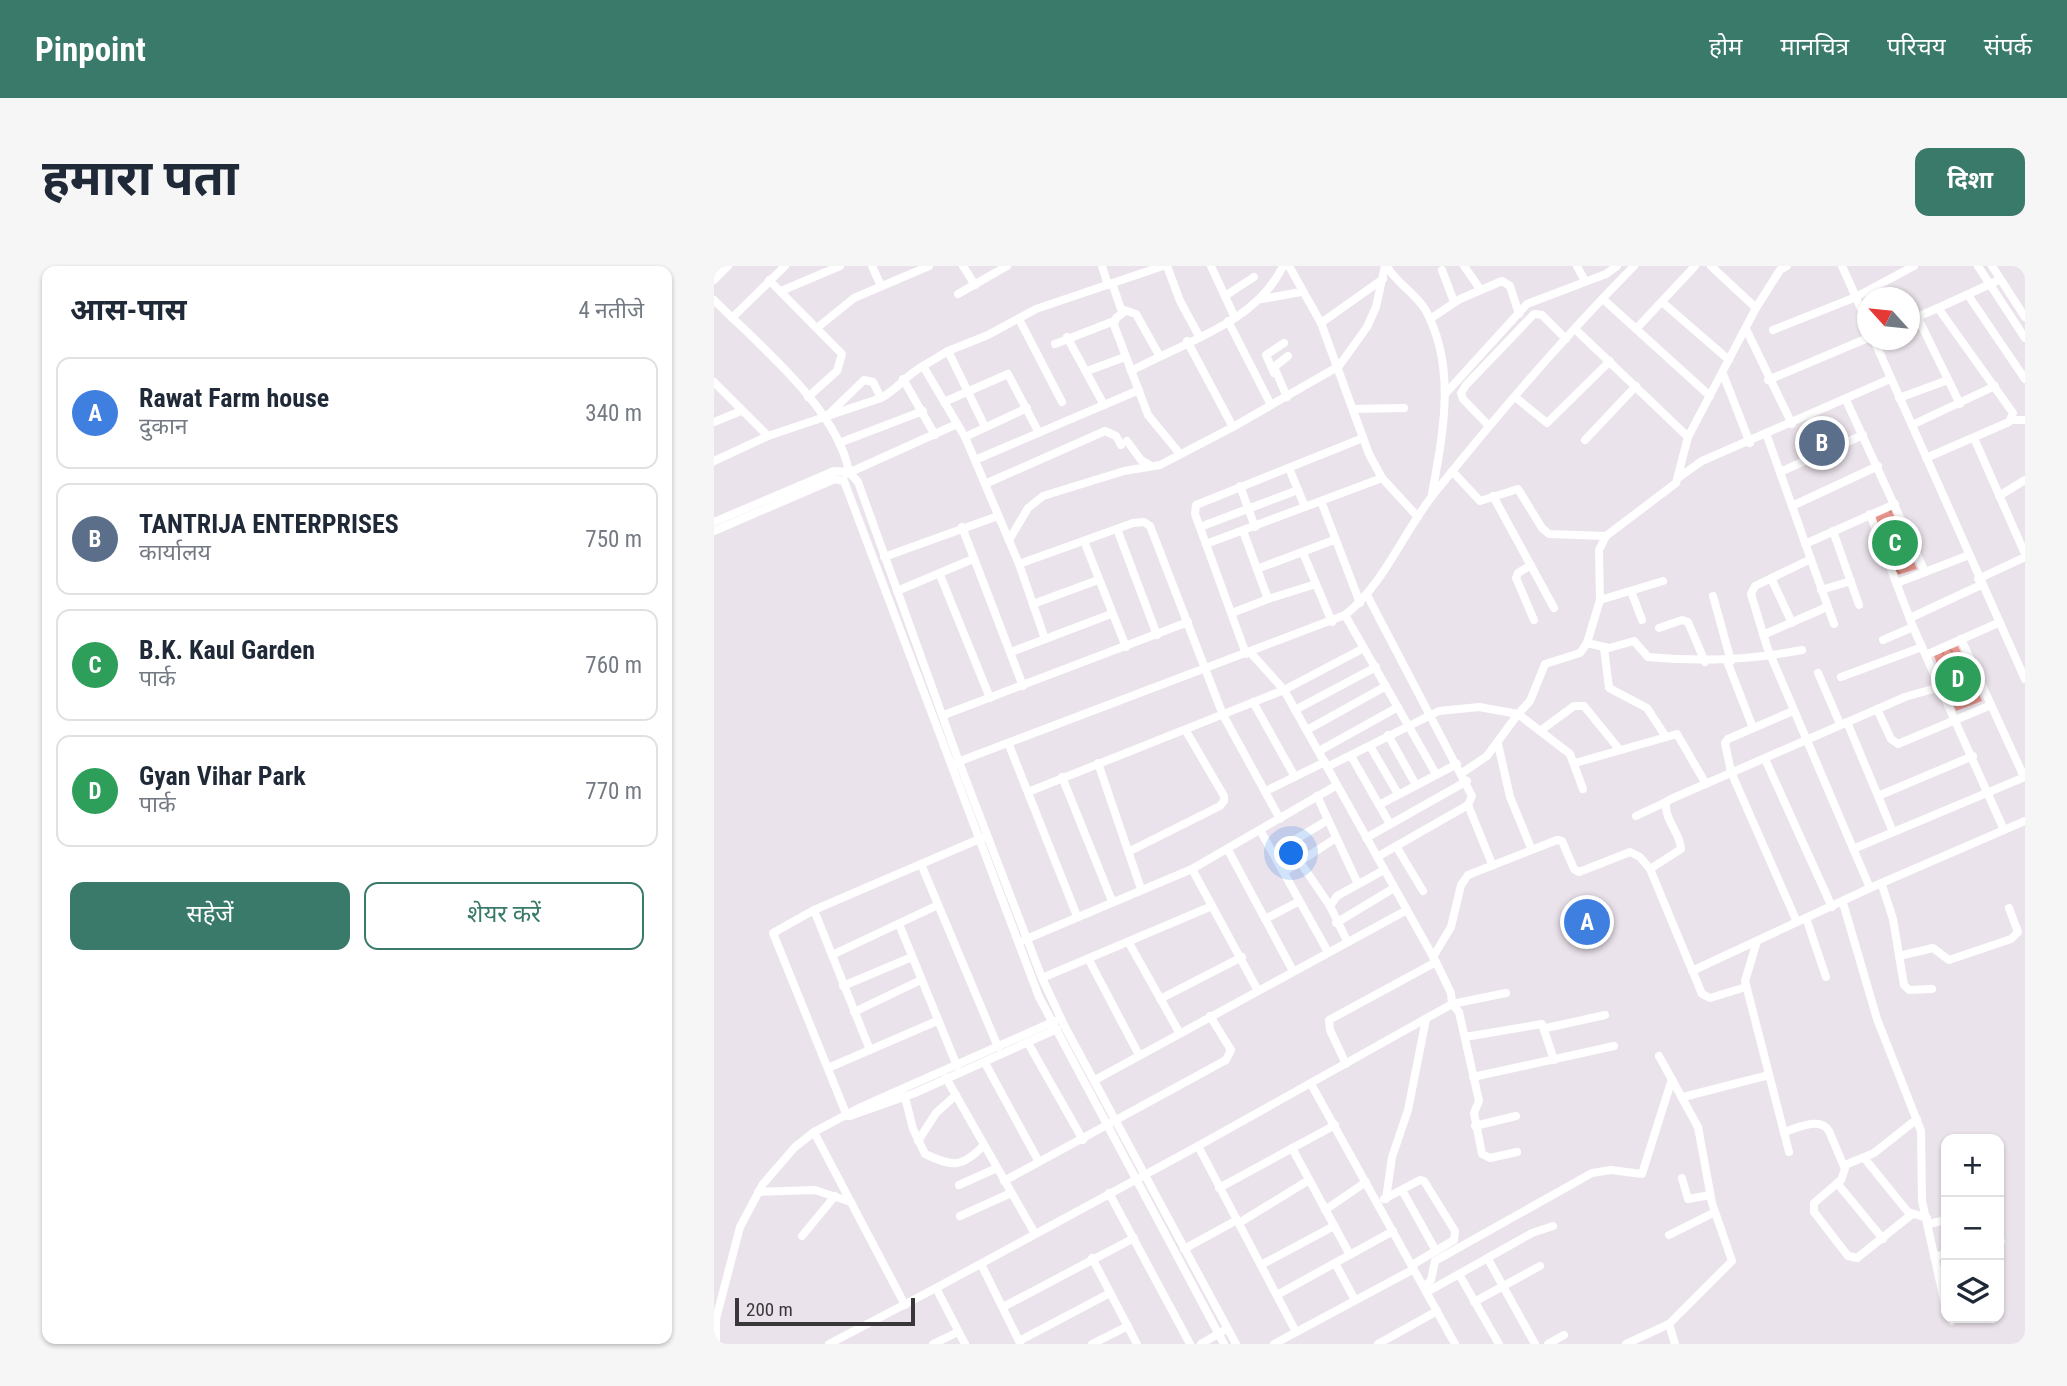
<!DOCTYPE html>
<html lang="hi">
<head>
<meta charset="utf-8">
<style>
	body { margin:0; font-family:"Roboto Condensed","Noto Sans Devanagari",sans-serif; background:#f6f6f7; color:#1f2937 }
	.controls { position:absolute; right:21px; bottom:21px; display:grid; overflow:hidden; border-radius:14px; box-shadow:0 2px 5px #0004 }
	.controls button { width:63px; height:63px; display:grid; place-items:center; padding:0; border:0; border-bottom:2px solid #e0e1e3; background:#fff; color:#1f2937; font:35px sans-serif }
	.compass { position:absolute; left:1143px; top:21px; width:63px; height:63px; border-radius:50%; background:#fff; box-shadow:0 2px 5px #0004; rotate:297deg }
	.scale { position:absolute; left:21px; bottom:18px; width:180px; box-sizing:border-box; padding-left:7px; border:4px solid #3a373a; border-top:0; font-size:19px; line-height:24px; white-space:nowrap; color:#3a373a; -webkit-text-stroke:5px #ebe3eb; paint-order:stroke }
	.you { position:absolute; left:578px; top:588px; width:24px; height:24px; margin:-18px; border:5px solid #fff; border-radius:50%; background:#1a73e8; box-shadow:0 0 0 10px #1a73e833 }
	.badge { display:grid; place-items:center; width:46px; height:46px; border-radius:50%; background:#397a6a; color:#fff; font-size:23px; font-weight:700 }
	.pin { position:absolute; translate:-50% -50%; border:4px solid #fff; box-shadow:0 2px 7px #0006 }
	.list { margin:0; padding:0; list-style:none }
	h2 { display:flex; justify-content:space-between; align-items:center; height:91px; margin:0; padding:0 28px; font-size:30px }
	h2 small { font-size:23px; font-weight:400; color:#747a83 }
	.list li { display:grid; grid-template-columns:46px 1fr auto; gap:21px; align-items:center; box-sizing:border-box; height:112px; margin:0 14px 14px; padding:0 14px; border:2px solid #e0e1e3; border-radius:14px }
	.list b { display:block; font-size:26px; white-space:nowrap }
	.list p { margin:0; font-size:23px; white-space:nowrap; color:#747a83 }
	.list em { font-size:23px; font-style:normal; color:#747a83 }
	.actions { display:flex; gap:14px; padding:21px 28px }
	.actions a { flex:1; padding:16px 0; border:2px solid #397a6a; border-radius:14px; text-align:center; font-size:24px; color:#397a6a }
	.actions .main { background:#397a6a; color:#fff }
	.icon { flex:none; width:38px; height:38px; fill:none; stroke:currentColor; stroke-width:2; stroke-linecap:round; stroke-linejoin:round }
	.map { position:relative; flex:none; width:1311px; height:1078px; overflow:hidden; border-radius:14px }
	header { display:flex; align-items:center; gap:42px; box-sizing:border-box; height:98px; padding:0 35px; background:#397a6a; color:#fff }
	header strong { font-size:33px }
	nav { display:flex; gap:38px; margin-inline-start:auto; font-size:24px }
	.intro { display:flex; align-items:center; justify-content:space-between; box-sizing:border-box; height:168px; padding:0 42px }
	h1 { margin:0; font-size:49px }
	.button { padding:18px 32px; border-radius:14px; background:#397a6a; color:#fff; font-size:24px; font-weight:700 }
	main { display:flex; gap:42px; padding:0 42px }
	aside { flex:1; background:#fff; border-radius:14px; box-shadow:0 2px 5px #0004 }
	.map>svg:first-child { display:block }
	.forest { fill:url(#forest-crowns) }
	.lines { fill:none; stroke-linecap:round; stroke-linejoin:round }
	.minor { stroke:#fff; stroke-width:8 }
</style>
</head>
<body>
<header>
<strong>Pinpoint</strong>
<nav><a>होम</a><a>मानचित्र</a><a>परिचय</a><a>संपर्क</a></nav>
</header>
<div class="intro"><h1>हमारा पता</h1><a class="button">दिशा</a></div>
<main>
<aside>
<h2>आस-पास<small>4 नतीजे</small></h2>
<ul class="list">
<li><span class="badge" style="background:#3f7fe0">A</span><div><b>Rawat Farm house</b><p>दुकान</p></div><em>340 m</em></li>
<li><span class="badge" style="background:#5c6f8a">B</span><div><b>TANTRIJA ENTERPRISES</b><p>कार्यालय</p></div><em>750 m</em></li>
<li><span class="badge" style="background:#2e9e5b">C</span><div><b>B.K. Kaul Garden</b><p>पार्क</p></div><em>760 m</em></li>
<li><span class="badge" style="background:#2e9e5b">D</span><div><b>Gyan Vihar Park</b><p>पार्क</p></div><em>770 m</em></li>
</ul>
<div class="actions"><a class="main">सहेजें</a><a>शेयर करें</a></div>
</aside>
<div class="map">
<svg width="1311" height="1078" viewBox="0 0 1311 1078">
	<defs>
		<pattern id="forest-crowns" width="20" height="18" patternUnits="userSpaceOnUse" patternTransform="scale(1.75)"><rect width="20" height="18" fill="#ee9990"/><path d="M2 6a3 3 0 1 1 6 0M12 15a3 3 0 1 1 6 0" fill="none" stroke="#c27e77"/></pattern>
	</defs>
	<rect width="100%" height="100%" fill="#ebe3eb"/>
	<g class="forest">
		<polygon points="1177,243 1203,303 1183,309 1160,251"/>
		<polygon points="1244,380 1268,435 1242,445 1220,390"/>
	</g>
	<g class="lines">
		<g class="minor">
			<polyline points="158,0 167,20"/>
			<polyline points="249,0 261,19"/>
			<polyline points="388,0 394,19"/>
			<polyline points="453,0 466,35 485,70"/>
			<polyline points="497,0 521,52"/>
			<polyline points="575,0 607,57 655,188 668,212 704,251"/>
			<path d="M673,0C679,14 701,27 711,43C743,101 729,167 718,228"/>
			<polyline points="750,0 766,23"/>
			<polyline points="863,0 871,15"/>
			<polyline points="997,0 1042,42"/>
			<polyline points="1128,0 1154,58"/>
			<polyline points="1264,0 1311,72"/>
			<polyline points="1278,0 1311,51"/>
			<polyline points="728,4 740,36"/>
			<polyline points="0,14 14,0"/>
			<polyline points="55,14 128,88 123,105 94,131"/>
			<polyline points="398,17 407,43 422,48 445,89"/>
			<polyline points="67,25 126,0"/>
			<polyline points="244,28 293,0"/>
			<polyline points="1254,29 1311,113"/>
			<polyline points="511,30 540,11"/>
			<polyline points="548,33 587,26"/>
			<polyline points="889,33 996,130"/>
			<path d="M0,34C44,78 124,143 135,206"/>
			<polyline points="948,36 1015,94"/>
			<polyline points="1224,42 1285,14"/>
			<polyline points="410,46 402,52 400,59 434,149 466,188"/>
			<polyline points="1203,50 1246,138"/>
			<polyline points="18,52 71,0"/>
			<polyline points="305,53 348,136"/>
			<polyline points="716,53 746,33 788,15 796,20 805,48"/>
			<polyline points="1196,54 1224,42 1299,147 1295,156 1212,192"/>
			<polyline points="514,55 557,139"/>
			<polyline points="607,57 669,13"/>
			<polyline points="103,62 140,32 215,0"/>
			<polyline points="861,63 974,171"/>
			<polyline points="922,63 981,0"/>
			<polyline points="1032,63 1078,158"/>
			<polyline points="1059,64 1142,31 1200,0"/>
			<polyline points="353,71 390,139"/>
			<polyline points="1160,74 1311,413"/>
			<polyline points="473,75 519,161"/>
			<polyline points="341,78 400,55"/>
			<polyline points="234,85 271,161"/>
			<polyline points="209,100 234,85 274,69 322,43 449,0"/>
			<polyline points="373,105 411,91"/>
			<path d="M417,105C470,76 542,57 569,0"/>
			<polyline points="560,107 552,89 570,77"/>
			<polyline points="1009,108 1036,177"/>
			<polyline points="189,113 221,169"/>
			<polyline points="1054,114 1154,72"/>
			<polyline points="0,116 54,170"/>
			<polyline points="732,127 813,38 892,8 903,0"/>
			<polyline points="573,131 560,101 574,90"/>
			<polyline points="801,131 833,157 896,95"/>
			<polyline points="1185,132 1234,114"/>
			<polyline points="1132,134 1211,306"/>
			<polyline points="230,136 294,108 325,167"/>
			<polyline points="639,143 690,142"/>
			<polyline points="114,149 150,114 159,116 167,132"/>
			<polyline points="1299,154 1311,154"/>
			<polyline points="0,156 27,145"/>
			<polyline points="774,159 749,133 747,127 752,119 820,48 828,49 852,73"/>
			<polyline points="1198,159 1281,120"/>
			<polyline points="1053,170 1120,358"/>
			<polyline points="251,171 313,142"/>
			<polyline points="1260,172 1311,288"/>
			<polyline points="871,174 922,120"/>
			<polyline points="413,175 427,194 437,200"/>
			<polyline points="125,177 209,145"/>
			<polyline points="261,194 425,124"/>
			<path d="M0,195L54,170L167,132C184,123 192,109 209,100L251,171L305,298L331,373"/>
			<polyline points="575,202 591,241"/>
			<polyline points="739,206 766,235 804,223 828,262 835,268 892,270"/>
			<polyline points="1066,206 1149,169"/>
			<polyline points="132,208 243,158"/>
			<polyline points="964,212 988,195 1176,113"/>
			<polyline points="271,218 391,165 402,170 407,179"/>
			<polyline points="526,220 541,261"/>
			<polyline points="779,230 840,342"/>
			<polyline points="1285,230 1311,214"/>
			<polyline points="607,235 646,337"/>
			<polyline points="1078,240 1164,200"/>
			<polyline points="1156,248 1199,361 1290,564"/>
			<polyline points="0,256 120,205 135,206 144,216 245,496 328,712 351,761 522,1078"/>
			<polyline points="248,261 309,420"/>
			<polyline points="486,261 584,224"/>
			<polyline points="403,263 443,369"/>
			<polyline points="0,265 121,213 130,215 325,731 510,1078"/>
			<polyline points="1119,265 1145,339"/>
			<polyline points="295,274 314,242 329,230 410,205 446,199 519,161 625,100 653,61 662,41 671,0"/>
			<polyline points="370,275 412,381"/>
			<polyline points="492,278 668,212"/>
			<polyline points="1091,278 1181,238"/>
			<polyline points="589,287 618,356"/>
			<polyline points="170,291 284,250"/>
			<polyline points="1097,293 1041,320 1037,328 1053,381 1156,622"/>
			<polyline points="305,298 419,257 430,256 436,260 509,449 566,553"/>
			<polyline points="817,299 804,307 802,312 820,354"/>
			<polyline points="543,303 620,274"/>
			<polyline points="226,309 276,432"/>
			<polyline points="1057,312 1078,357"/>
			<polyline points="1264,313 1311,291"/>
			<polyline points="1183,317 1255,289"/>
			<polyline points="1107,324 1137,315"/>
			<polyline points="183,325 259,293"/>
			<polyline points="917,325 928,354"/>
			<polyline points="653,329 758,530 754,539 663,591"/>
			<polyline points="999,330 1017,395"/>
			<polyline points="554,333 602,318"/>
			<polyline points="886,334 949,315"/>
			<polyline points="319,338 384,314"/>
			<polyline points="518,347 554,333 529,265"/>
			<polyline points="631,349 722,508"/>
			<polyline points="1196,352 1267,319"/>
			<polyline points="945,362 968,354 974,356 991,396"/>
			<polyline points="1049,369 1113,341"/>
			<polyline points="1247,373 1310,511"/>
			<polyline points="1169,374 1199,361"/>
			<path d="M873,377L895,382L920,375L934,391C988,396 1034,394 1088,384"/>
			<polyline points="890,382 895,422 933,442 952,471"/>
			<polyline points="297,386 397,348"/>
			<polyline points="532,388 481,248 482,239 649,172"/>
			<polyline points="1212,389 1284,357"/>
			<polyline points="1013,395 1039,462"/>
			<polyline points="1104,407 1126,458"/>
			<polyline points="1127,411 1208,381"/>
			<polyline points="539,436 581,511"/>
			<polyline points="1163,443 1177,473 1184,478 1277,439"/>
			<polyline points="581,444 662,401"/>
			<polyline points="1079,445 1014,473 1011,477 1017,506 1083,656"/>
			<polyline points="230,449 474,356"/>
			<polyline points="1133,456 1179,566"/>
			<polyline points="593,464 672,420"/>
			<polyline points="826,465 860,440 870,440 905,483"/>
			<polyline points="674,469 702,519"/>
			<polyline points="784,478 796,531 817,582"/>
			<polyline points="295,479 363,650"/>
			<polyline points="656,480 684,528"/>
			<polyline points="605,485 684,441"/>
			<polyline points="637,490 676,558"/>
			<polyline points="1051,493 1118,641"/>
			<path d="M241,497L631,349C670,318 689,267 719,229C782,150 849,72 920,0"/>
			<polyline points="384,497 427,623"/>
			<polyline points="861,497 963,468 992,518"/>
			<polyline points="613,501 725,445 765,441 804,448 816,435 831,398 866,387 873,377 886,334 885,284 892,270 962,217 974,171 1042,42 1066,4 1073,0"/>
			<polyline points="748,507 773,490 804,448 856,488 869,523"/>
			<polyline points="348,511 398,635"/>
			<polyline points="552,525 611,496"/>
			<polyline points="314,526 570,424 650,382"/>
			<polyline points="603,530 644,618"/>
			<polyline points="1164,530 1259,490"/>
			<polyline points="665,539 743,498"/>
			<polyline points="754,539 778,598"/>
			<polyline points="922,550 952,536"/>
			<polyline points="546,564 614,686"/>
			<polyline points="652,572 753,515"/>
			<polyline points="682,580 709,625"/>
			<polyline points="1139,583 1311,511"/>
			<polyline points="514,584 579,705"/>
			<polyline points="416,585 506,540 510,535 510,530 472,465"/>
			<polyline points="559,587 614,554"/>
			<polyline points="586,596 616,640"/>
			<polyline points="207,598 284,781"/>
			<polyline points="478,603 543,723"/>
			<path d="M936,603L967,583C966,566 950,554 952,536L957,533L1191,431L1226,421"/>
			<polyline points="570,606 622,572"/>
			<polyline points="1168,619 1179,653 1190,719 1195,724 1218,723"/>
			<polyline points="1129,637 1163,753 1207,865 1208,935 1232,1043"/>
			<polyline points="100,644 156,784"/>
			<polyline points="1092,652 1112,711"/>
			<polyline points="551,653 584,636"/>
			<polyline points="622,657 680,622"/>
			<polyline points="185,658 243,800"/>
			<polyline points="310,674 478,603 623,519"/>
			<polyline points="633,675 616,640 623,630 670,604"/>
			<polyline points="1043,675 1031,715 1075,886"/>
			<polyline points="415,677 465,766"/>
			<polyline points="118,689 224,639"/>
			<polyline points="1185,690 1219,682 1235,694 1297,673 1304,666 1295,642"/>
			<polyline points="719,691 737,661 747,619 754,609 843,574 848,575 860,603 865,606 916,586 926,591 936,603 988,728 996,732 1032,721"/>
			<polyline points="375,694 425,789"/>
			<polyline points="978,705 1156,622 1311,555"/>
			<polyline points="328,712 498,640"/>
			<polyline points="129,720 198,691"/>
			<polyline points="792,727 738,738 745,746 765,835 760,847 768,888 776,892 803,886"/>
			<polyline points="446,733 528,691"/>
			<polyline points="140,746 207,714"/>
			<polyline points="832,762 891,749"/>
			<polyline points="751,771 828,758 840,794"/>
			<polyline points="314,777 369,874"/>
			<polyline points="271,797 325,896"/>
			<polyline points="632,798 616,764 615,754 722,696"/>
			<polyline points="114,802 223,755"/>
			<polyline points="759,811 900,780"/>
			<polyline points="232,812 320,966"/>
			<polyline points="381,814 693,644"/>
			<polyline points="597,818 741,1078"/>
			<path d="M191,831L199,863L211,888C239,901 248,902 270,879"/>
			<polyline points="969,831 1055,809"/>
			<polyline points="133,850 59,667 100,644 270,571"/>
			<polyline points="136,850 201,827 343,763"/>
			<polyline points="761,860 802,850"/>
			<polyline points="100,866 191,1039"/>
			<path d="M1070,866C1084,862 1106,850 1115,865L1131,903L1127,914L1100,937V946L1134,990L1143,992L1197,949"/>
			<polyline points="204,875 222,847 242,829"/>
			<polyline points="484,880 582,1066"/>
			<polyline points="578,882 636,989"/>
			<polyline points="1151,893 1194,946 1213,952"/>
			<polyline points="1131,899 1160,887 1203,853"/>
			<polyline points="968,912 974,933 996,929"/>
			<polyline points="290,915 512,794 517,784 496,750"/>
			<polyline points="1123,917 1169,973"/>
			<polyline points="245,919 283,902"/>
			<polyline points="505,922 621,859"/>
			<polyline points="688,924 722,985"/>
			<polyline points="44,926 101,924 137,936"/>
			<polyline points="395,927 476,1078"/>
			<polyline points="670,933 706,914 710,915 741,965 740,974 698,999"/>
			<polyline points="672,933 678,891 694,844 712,753"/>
			<polyline points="611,944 652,916"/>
			<polyline points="246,950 297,927"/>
			<polyline points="525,957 595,914"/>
			<polyline points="1214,958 1232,954"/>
			<polyline points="955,969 1001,946"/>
			<polyline points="88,970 121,930"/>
			<polyline points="1285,976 1287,975"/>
			<polyline points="470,983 523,954"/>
			<polyline points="1220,991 1232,988"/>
			<polyline points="378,992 423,1078"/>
			<polyline points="774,993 821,1078"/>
			<polyline points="621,997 641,1034"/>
			<polyline points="267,998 306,1077"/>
			<polyline points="547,999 620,960"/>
			<polyline points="746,1010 785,1078"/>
			<polyline points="710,1021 717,1014 721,995 878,907 897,904 928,908 958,813"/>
			<polyline points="713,1026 818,967 839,960"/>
			<polyline points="563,1029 679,965"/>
			<polyline points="760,1036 826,1000"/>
			<polyline points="289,1041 420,972"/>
			<polyline points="1236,1052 1238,1055"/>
			<polyline points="955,1058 961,1078"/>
			<polyline points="305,1075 396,1027"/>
			<polyline points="2,1078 2,1053 26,961 49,918 81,881 100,866 145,842 341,755"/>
			<polyline points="115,1078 222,1022"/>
			<polyline points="219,1078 244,1066"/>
			<polyline points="251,1078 222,1022 484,880 738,738 737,727 722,696 570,424 536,386"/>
			<polyline points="378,1078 414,1060"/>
			<polyline points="487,1078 509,1065"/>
			<polyline points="560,1078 700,1003"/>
			<polyline points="664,1078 723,1045"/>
			<polyline points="834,1078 850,1069"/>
			<polyline points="912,1078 955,1058 1018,995 998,937 984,861 945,790"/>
		</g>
	</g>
</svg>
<div class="controls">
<button>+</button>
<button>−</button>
<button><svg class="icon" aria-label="layers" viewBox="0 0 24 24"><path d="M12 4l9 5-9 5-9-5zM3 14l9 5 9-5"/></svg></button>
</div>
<svg class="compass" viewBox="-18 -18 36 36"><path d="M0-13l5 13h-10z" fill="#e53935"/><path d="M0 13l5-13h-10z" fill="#747a83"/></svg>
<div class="scale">200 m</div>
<div class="you"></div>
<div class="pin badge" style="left:873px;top:656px;background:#3f7fe0">A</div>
<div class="pin badge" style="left:1108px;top:177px;background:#5c6f8a">B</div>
<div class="pin badge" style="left:1181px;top:277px;background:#2e9e5b">C</div>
<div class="pin badge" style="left:1244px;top:413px;background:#2e9e5b">D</div>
</div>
</main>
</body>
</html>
